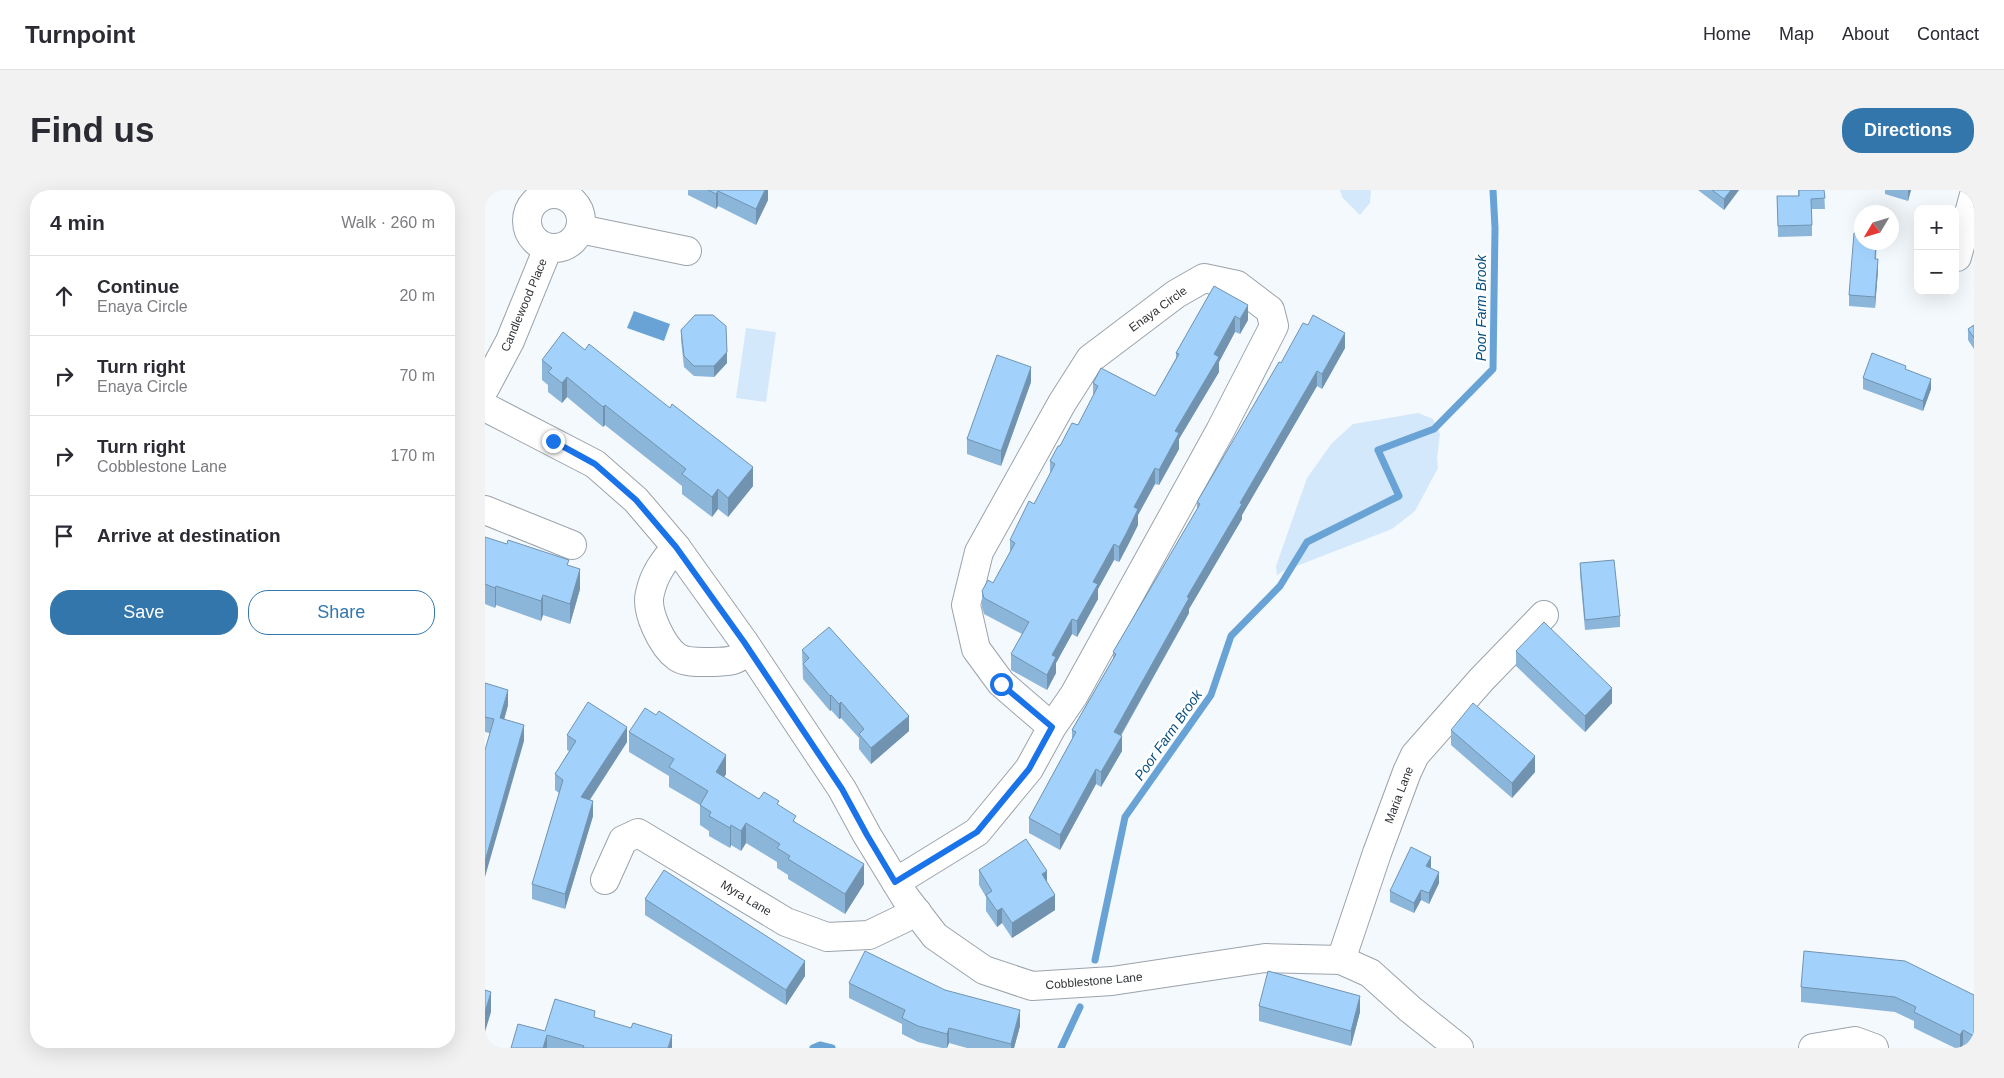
<!DOCTYPE html>
<html lang="en">
<head>
<meta charset="utf-8">
<style>
	body { margin:0; font-family:Helvetica,sans-serif; background:#f2f2f3; color:#2b2b33 }
	.controls { position:absolute; right:15px; top:15px; display:grid; overflow:hidden; border-radius:10px; box-shadow:0 5px 20px #0002 }
	.controls button { width:45px; height:45px; display:grid; place-items:center; padding:0; border:0; border-bottom:1px solid #e1e1e2; background:#fff; color:#2b2b33; font:25px sans-serif }
	.compass { position:absolute; left:1369px; top:15px; width:45px; height:45px; border-radius:50%; background:#fff; box-shadow:0 5px 20px #0002; rotate:232deg }
	.stop { position:absolute; width:15px; height:15px; margin:-11px; border:4px solid #1a73e8; border-radius:50%; background:#fff }
	.stop.end { background:#1a73e8; border-color:#fff; box-shadow:0 1px 5px #0008 }
	.list { margin:0; padding:0; list-style:none }
	h2 { display:flex; justify-content:space-between; align-items:center; height:65px; margin:0; padding:0 20px; font-size:21px }
	h2 small { font-size:16px; font-weight:400; color:#7c7c81 }
	.list li { display:grid; grid-template-columns:32px 1fr auto; gap:15px; align-items:center; box-sizing:border-box; height:80px; padding:0 20px; border-top:1px solid #e1e1e2 }
	.list b { display:block; font-size:19px; white-space:nowrap }
	.list p { margin:0; font-size:16px; white-space:nowrap; color:#7c7c81 }
	.list em { font-size:16px; font-style:normal; color:#7c7c81 }
	.actions { display:flex; gap:10px; padding:15px 20px }
	.actions a { flex:1; padding:11px 0; border:1px solid #3376ac; border-radius:20px; text-align:center; font-size:18px; color:#3376ac }
	.actions .main { background:#3376ac; color:#fff }
	.icon { flex:none; width:28px; height:28px; fill:none; stroke:currentColor; stroke-width:2; stroke-linecap:round; stroke-linejoin:round }
	.map { position:relative; flex:none; width:1489px; height:858px; overflow:hidden; border-radius:20px }
	header { display:flex; align-items:center; gap:30px; box-sizing:border-box; height:70px; padding:0 25px; background:#fff; border-bottom:1px solid #e1e1e2 }
	header strong { font-size:24px }
	nav { display:flex; gap:28px; margin-inline-start:auto; font-size:18px }
	.intro { display:flex; align-items:center; justify-content:space-between; box-sizing:border-box; height:120px; padding:0 30px }
	h1 { margin:0; font-size:35px }
	.button { padding:12px 22px; border-radius:20px; background:#3376ac; color:#fff; font-size:18px; font-weight:700 }
	main { display:flex; gap:30px; padding:0 30px }
	aside { flex:1; background:#fff; border-radius:20px; box-shadow:0 5px 20px #0002 }
	.map>svg:first-child { display:block }
	.green { fill:#d3e8fa }
	.water { fill:#69a3d6 }
	.lines { fill:none; stroke-linecap:round; stroke-linejoin:round }
	.stream { stroke:#69a3d6; stroke-width:7 }
	.minor-casing { stroke:#9ba3aa; stroke-width:30 }
	.minor { stroke:#fff; stroke-width:28 }
	.wall { fill:#8bb5d9 }
	.shaded-wall { fill:#7193b0 }
	.building { fill:#a2d2fc; stroke:#7193b0 }
	.route { stroke:#1a73e8; stroke-width:6 }
	.labels { text-anchor:middle; stroke-width:5; stroke-linejoin:round; paint-order:stroke }
	.street-label { font-size:12px; fill:#303336; stroke:#fff }
	.water-label { font-size:14px; font-style:italic; fill:#0a507f; stroke:#fff }
</style>
</head>
<body>
<header>
<strong>Turnpoint</strong>
<nav><a>Home</a><a>Map</a><a>About</a><a>Contact</a></nav>
</header>
<div class="intro"><h1>Find us</h1><a class="button">Directions</a></div>
<main>
<aside>
<h2>4 min<small>Walk · 260 m</small></h2>
<ul class="list">
<li><svg class="icon" aria-label="ahead" viewBox="0 0 24 24"><path d="M12 20V5M6 11l6-6 6 6"/></svg><div><b>Continue</b><p>Enaya Circle</p></div><em>20 m</em></li>
<li><svg class="icon" aria-label="right" viewBox="0 0 24 24"><path d="M7 20v-9h11M14 6l5 5-5 5"/></svg><div><b>Turn right</b><p>Enaya Circle</p></div><em>70 m</em></li>
<li><svg class="icon" aria-label="right" viewBox="0 0 24 24"><path d="M7 20v-9h11M14 6l5 5-5 5"/></svg><div><b>Turn right</b><p>Cobblestone Lane</p></div><em>170 m</em></li>
<li><svg class="icon" aria-label="arrive" viewBox="0 0 24 24"><path d="M6 21V4h12l-3 4 3 4H6"/></svg><div><b>Arrive at destination</b></div></li>
</ul>
<div class="actions"><a class="main">Save</a><a>Share</a></div>
</aside>
<div class="map">
<svg width="1489" height="858" viewBox="0 0 1489 858">
	<rect width="100%" height="100%" fill="#f4f9fe"/>
	<g class="green">
		<polygon points="855,0 886,0 885,13 875,25 857,7"/>
		<polygon points="261,138 291,142 281,212 251,208"/>
		<polygon points="933,223 948,229 955,244 952,268 953,278 930,321 907,339 796,382 792,386 791,376 822,288 847,253 868,234"/>
	</g>
	<polygon class="water" points="149,121 185,134 179,151 142,138"/>
	<g class="lines">
		<g class="stream">
			<polyline points="610,770 640,627 726,505 746,446 795,396 822,352 914,306 893,260 949,239 1008,179 1010,38 1008,0"/>
			<polyline points="328,858 335,855 347,858"/>
			<polyline points="576,858 595,817"/>
		</g>
		<defs>
			<g id="minor">
				<circle cx="69" cy="31" r="27"/>
				<polyline points="95,39 202,61"/>
				<polyline points="1472,67 1489,5"/>
				<polyline points="0,198 25,151 63,58"/>
				<polyline points="0,217 110,274 151,310 191,357 259,452 357,599 382,645 420,707 450,746 499,780 547,796 627,791 780,768 856,770 885,783 925,819 974,858"/>
				<polyline points="0,320 87,355"/>
				<path d="M191,357C179,371 169,384 165,403C160,421 177,456 192,467C201,473 216,472 226,472C246,471 248,473 264,460"/>
				<polyline points="120,690 138,650 153,643 301,732 342,747 384,745 432,722"/>
				<polyline points="411,692 492,642 544,579 567,537 589,505 735,241 789,136 785,120 752,95 719,88 691,104 605,169 577,213 494,362 481,415 491,459 516,493 567,537"/>
				<polyline points="856,770 892,663 922,582 930,565 997,489 1059,425"/>
				<polyline points="1328,858 1370,851 1389,858"/>
			</g>
		</defs>
		<use href="#minor" class="minor-casing"/>
		<use href="#minor" class="minor"/>
	</g>
	<g class="wall">
		<polygon points="203,0 283,0 283,10 271,35 233,16 231,19 203,5"/>
		<polygon points="1213,0 1254,0 1239,20"/>
		<polygon points="1313,0 1339,0 1340,19 1327,19 1327,46 1293,47 1292,6 1313,6"/>
		<polygon points="1400,0 1426,0 1423,11 1400,4"/>
		<polygon points="1392,52 1391,69 1393,80 1390,118 1364,116 1364,105"/>
		<polygon points="729,96 763,130 755,144 750,142 734,172 734,182 694,249 694,259 674,295 670,294 653,325 653,335 642,357 634,372 629,370 613,399 613,409 592,447 587,444 571,473 571,483 562,500 526,480 526,464 537,444 499,424 497,417 497,401 508,393 525,363 525,350 549,314 565,284 565,271 575,256 593,235 608,206 608,193 670,206 691,168 691,163"/>
		<polygon points="1489,135 1489,159 1483,150 1483,139"/>
		<polygon points="196,140 242,173 229,187 209,186 199,177 196,150"/>
		<polygon points="860,158 837,199 832,196 757,325 757,329 704,419 704,423 636,546 637,561 616,597 611,594 575,660 544,643 544,628 587,549 587,540 628,469 628,462 712,319 712,312 796,173"/>
		<polygon points="57,170 268,296 243,327 233,319 227,327 197,304 197,296 120,235 118,237 82,207 77,213 63,202 63,195 57,190"/>
		<polygon points="1378,188 1446,199 1438,221 1378,199"/>
		<polygon points="546,192 516,276 482,264 482,249"/>
		<polygon points="0,347 84,376 95,399 85,434 58,425 56,431 11,415 10,418 0,414"/>
		<polygon points="1095,373 1135,426 1135,437 1100,440 1095,384"/>
		<polygon points="317,460 424,541 386,574 374,559 374,548 356,528 354,529 346,520 345,521 318,489"/>
		<polygon points="1031,461 1127,513 1100,542 1031,476"/>
		<polygon points="0,493 23,515 19,530 39,551 0,542"/>
		<polygon points="966,540 1050,582 1027,608 966,555"/>
		<polygon points="144,542 241,584 239,587 274,609 294,616 311,633 379,694 360,724 303,689 303,685 292,678 292,672 261,653 256,661 246,655 245,658 224,646 224,641 215,635 215,615 184,597 184,586 144,562"/>
		<polygon points="82,545 142,552 105,610 108,626 80,719 47,709 47,694 74,603 70,600 70,584 84,561 82,560"/>
		<polygon points="946,677 945,678 954,693 944,714 936,710 929,723 905,712 905,701"/>
		<polygon points="494,680 562,691 570,720 527,748 517,733 512,737 501,721 501,707 494,695"/>
		<polygon points="160,709 320,786 301,815 160,725"/>
		<polygon points="364,793 460,800 535,836 529,858 482,858 464,853 462,858 457,858 433,852 417,844 417,834 364,808"/>
		<polygon points="1316,797 1489,805 1489,858 1483,858 1478,855 1476,858 1470,858 1429,838 1429,831 1410,822 1316,812"/>
		<polygon points="774,816 875,822 866,856 774,831"/>
		<polygon points="110,828 187,858 26,858 60,841"/>
	</g>
	<g class="shaded-wall">
		<polygon points="280,0 283,0 283,10 271,35 271,19"/>
		<polygon points="1246,0 1254,0 1239,20 1239,9"/>
		<polygon points="1423,0 1426,0 1423,11"/>
		<polygon points="233,1 233,16 231,19 231,4"/>
		<polygon points="1393,69 1393,80 1390,118 1390,107"/>
		<polygon points="763,115 763,130 755,144 755,129"/>
		<polygon points="750,126 750,142 734,172 734,182 694,249 694,259 674,295 674,280 690,241 729,164"/>
		<polygon points="860,143 860,158 837,199 837,184"/>
		<polygon points="242,162 242,173 229,187 229,176"/>
		<polygon points="546,177 546,192 516,276 516,261"/>
		<polygon points="832,181 832,196 757,325 757,329 704,419 704,423 629,557 629,542 702,407 755,313"/>
		<polygon points="82,187 82,207 77,213 77,193"/>
		<polygon points="1446,189 1446,199 1438,221 1438,211"/>
		<polygon points="120,215 120,235 118,237 118,217"/>
		<polygon points="268,277 268,296 243,327 243,308"/>
		<polygon points="670,278 670,294 653,325 653,335 642,357 634,372 634,357 649,317"/>
		<polygon points="233,299 233,319 227,327 227,307"/>
		<polygon points="629,354 629,370 613,399 613,409 592,447 592,431 608,392"/>
		<polygon points="95,379 95,399 85,434 85,414"/>
		<polygon points="11,396 11,415 10,418 10,398"/>
		<polygon points="58,405 58,425 56,431 56,411"/>
		<polygon points="587,429 587,444 571,473 571,483 562,500 562,485 567,465"/>
		<polygon points="1127,498 1127,513 1100,542 1100,526"/>
		<polygon points="23,500 23,515 15,544 15,528"/>
		<polygon points="346,505 346,520 345,521 345,506"/>
		<polygon points="356,512 356,528 354,529 354,514"/>
		<polygon points="424,526 424,541 386,574 386,558"/>
		<polygon points="39,535 39,551 0,687 0,671"/>
		<polygon points="142,537 142,552 96,623 96,607"/>
		<polygon points="637,546 637,561 616,597 616,582"/>
		<polygon points="241,565 241,584 231,602 231,582"/>
		<polygon points="1050,566 1050,582 1027,608 1027,593"/>
		<polygon points="611,579 611,594 575,660 575,645"/>
		<polygon points="108,611 108,626 80,719 80,704"/>
		<polygon points="261,633 261,653 256,661 256,641"/>
		<polygon points="246,635 246,655 245,658 245,638"/>
		<polygon points="946,667 946,677 941,687 941,676"/>
		<polygon points="379,674 379,694 360,724 360,704"/>
		<polygon points="562,681 562,696 557,684"/>
		<polygon points="954,682 954,693 944,714 944,703"/>
		<polygon points="936,700 936,710 929,723 929,713"/>
		<polygon points="570,705 570,720 527,748 527,733"/>
		<polygon points="517,718 517,733 512,737 512,721"/>
		<polygon points="320,771 320,786 301,815 301,800"/>
		<polygon points="6,802 6,822 0,842 0,822"/>
		<polygon points="875,806 875,822 866,856 866,841"/>
		<polygon points="535,820 535,836 529,858 526,858 526,854"/>
		<polygon points="464,838 464,853 462,858 462,844"/>
		<polygon points="1478,840 1478,855 1476,858 1475,858 1475,845"/>
		<polygon points="62,845 62,858 58,858"/>
		<polygon points="187,845 187,858 183,858"/>
	</g>
	<g class="building">
		<polygon points="223,0 280,0 271,19 233,1 231,4"/>
		<polygon points="1227,0 1246,0 1239,9"/>
		<polygon points="1314,0 1339,0 1340,8 1326,9 1327,35 1293,36 1292,6 1314,6"/>
		<polygon points="1369,43 1376,44 1376,52 1391,52 1390,69 1393,69 1390,107 1364,105"/>
		<polygon points="729,96 763,115 755,129 750,126 729,164 734,167 690,241 694,243 674,280 670,278 649,317 653,319 642,342 634,357 629,354 608,392 613,394 592,431 587,429 567,465 571,467 562,485 526,464 544,432 499,408 497,401 503,390 508,393 530,353 525,350 544,311 549,314 570,274 565,271 573,256 575,256 587,233 593,235 613,196 608,193 616,178 670,206 694,164 691,163"/>
		<polygon points="210,125 228,125 241,136 242,162 229,176 209,176 199,166 196,140"/>
		<polygon points="828,125 860,143 837,184 832,181 755,313 757,314 702,407 704,408 629,542 637,546 616,582 611,579 575,645 544,628 591,542 587,540 631,464 628,462 715,314 712,312 794,172 796,173 818,133 823,135"/>
		<polygon points="1489,135 1489,148 1483,139"/>
		<polygon points="78,142 100,160 104,154 185,218 187,214 268,277 243,308 233,299 227,307 197,284 201,279 120,215 118,217 82,187 77,193 63,182 67,178 57,170"/>
		<polygon points="1387,163 1421,176 1420,179 1446,189 1438,211 1378,188"/>
		<polygon points="512,165 546,177 516,261 482,249"/>
		<polygon points="0,347 22,354 23,350 84,370 82,375 95,379 85,414 58,405 56,411 11,396 10,398 0,394"/>
		<polygon points="1129,370 1135,426 1100,430 1095,373"/>
		<polygon points="1059,432 1127,498 1100,526 1031,461"/>
		<polygon points="344,437 424,526 386,558 374,544 379,539 356,512 354,514 346,505 345,506 318,474 324,468 317,460"/>
		<polygon points="0,493 23,500 15,528 39,535 0,671 0,560 9,529 0,527"/>
		<polygon points="103,512 142,537 96,607 108,611 80,704 47,694 78,590 70,584 91,551 82,545"/>
		<polygon points="988,513 1050,566 1027,593 966,540"/>
		<polygon points="160,518 171,525 174,521 241,565 231,582 274,609 279,602 294,611 292,614 311,626 308,631 379,674 360,704 303,669 305,666 292,658 295,654 261,633 256,641 246,635 245,638 224,626 226,622 215,615 223,601 184,577 189,569 144,542"/>
		<polygon points="541,649 562,681 557,684 570,705 527,733 517,718 512,721 501,705 507,701 494,680"/>
		<polygon points="926,657 946,667 941,676 954,682 944,703 936,700 929,713 905,701"/>
		<polygon points="179,680 320,771 301,800 160,709"/>
		<polygon points="380,761 460,800 535,820 526,854 464,838 462,844 433,836 417,828 420,820 364,793"/>
		<polygon points="1319,761 1420,771 1489,805 1489,846 1478,840 1475,845 1429,822 1431,817 1410,807 1316,797"/>
		<polygon points="783,781 875,806 866,841 774,816"/>
		<polygon points="0,800 6,802 0,822"/>
		<polygon points="70,809 110,821 109,827 146,838 148,833 187,845 183,858 98,858 99,856 62,845 58,858 26,858 33,834 60,841"/>
	</g>
	<g class="lines">
		<polyline class="route" points="68,251 110,274 151,310 191,357 259,452 357,599 382,645 410,692 492,642 544,579 567,537 516,494"/>
	</g>
	<g class="labels">
		<g class="street-label">
			<text transform="translate(39 115) rotate(-67)" y="4">Candlewood Place</text>
			<text transform="translate(673 119) rotate(-36)" y="4">Enaya Circle</text>
			<text transform="translate(914 605) rotate(-69)" y="4">Maria Lane</text>
			<text transform="translate(261 708) rotate(31)" y="4">Myra Lane</text>
			<text transform="translate(609 791) rotate(-5)" y="4">Cobblestone Lane</text>
		</g>
		<g class="water-label">
			<text transform="translate(996 118) rotate(-90)" y="5">Poor Farm Brook</text>
			<text transform="translate(683 545) rotate(-55)" y="5">Poor Farm Brook</text>
		</g>
	</g>
</svg>
<div class="controls">
<button>+</button>
<button>−</button>
</div>
<svg class="compass" viewBox="-18 -18 36 36"><path d="M0-13l5 13h-10z" fill="#e53935"/><path d="M0 13l5-13h-10z" fill="#7c7c81"/></svg>
<div class="stop" style="left:516px;top:494px"></div>
<div class="stop end" style="left:68px;top:251px"></div>
</div>
</main>
</body>
</html>
